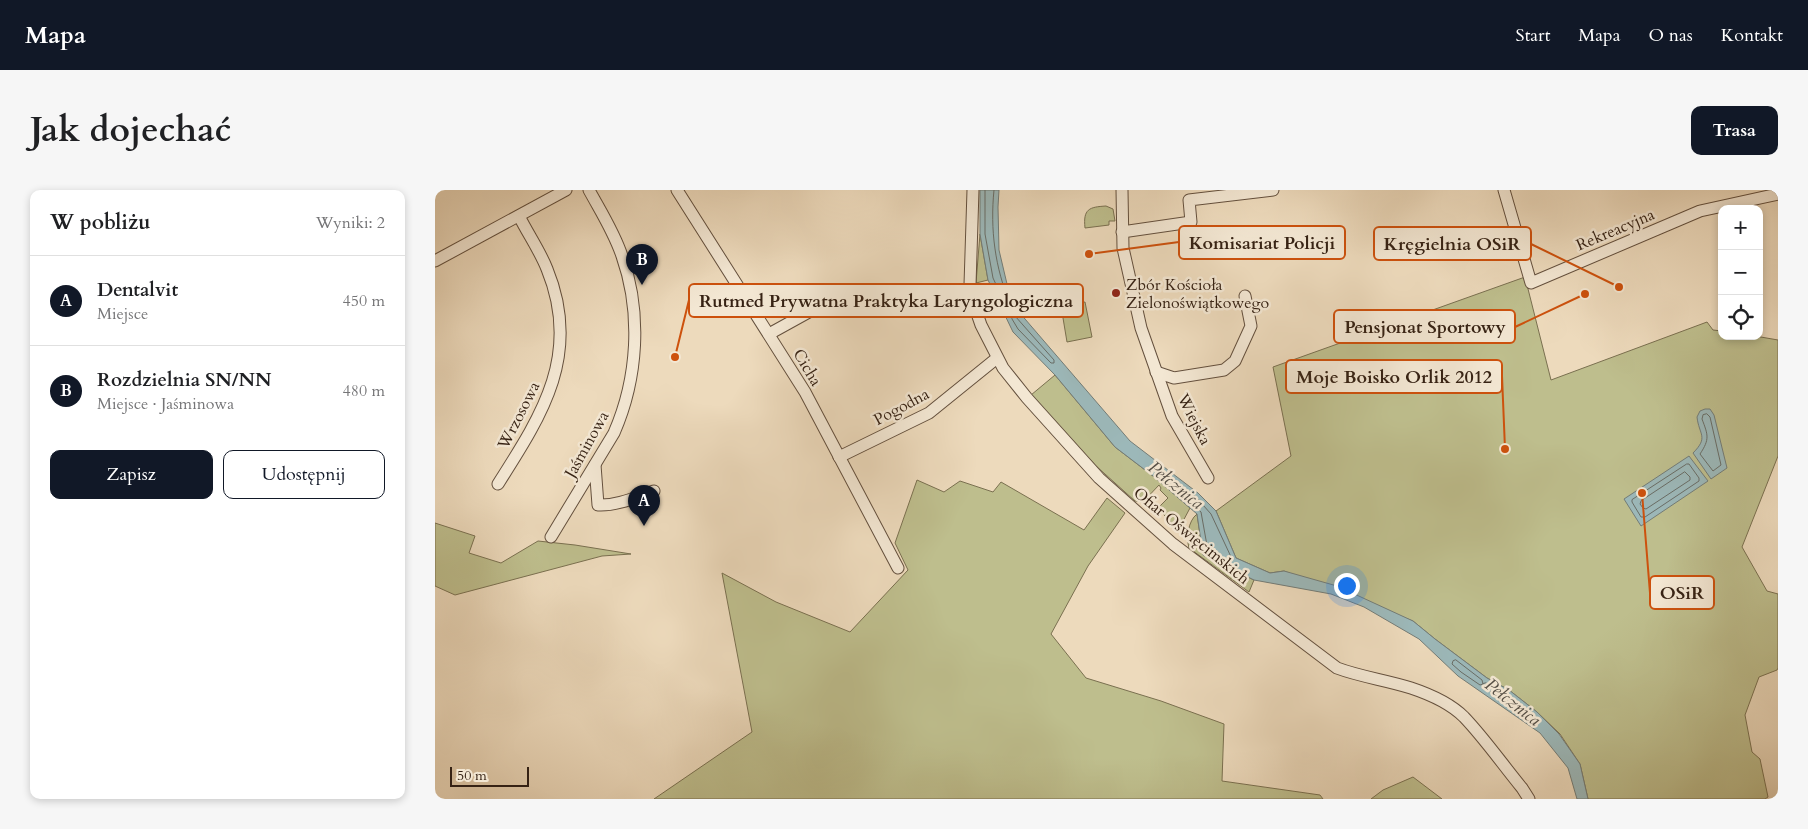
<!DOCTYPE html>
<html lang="pl">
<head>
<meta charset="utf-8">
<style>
	body { margin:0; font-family:Cardo,serif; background:#f6f6f6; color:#202124 }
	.controls { position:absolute; right:15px; top:15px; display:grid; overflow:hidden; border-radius:10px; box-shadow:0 2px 8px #0003 }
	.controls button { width:45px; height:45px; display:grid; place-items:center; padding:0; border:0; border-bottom:1px solid #e0e0e0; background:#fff; color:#202124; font:25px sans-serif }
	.scale { position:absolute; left:15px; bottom:12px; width:79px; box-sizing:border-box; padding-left:5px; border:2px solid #362214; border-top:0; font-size:14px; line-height:18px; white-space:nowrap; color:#362214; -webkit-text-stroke:4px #f3e7d3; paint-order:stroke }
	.you { position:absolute; left:911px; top:395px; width:18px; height:18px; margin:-12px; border:4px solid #fff; border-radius:50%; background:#1a73e8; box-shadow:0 0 0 8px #1a73e833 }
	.badge { display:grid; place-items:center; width:32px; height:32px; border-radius:50%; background:#111827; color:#fff; font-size:16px; font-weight:700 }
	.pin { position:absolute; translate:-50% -41px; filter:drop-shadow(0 1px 2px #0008) }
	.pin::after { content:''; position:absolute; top:26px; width:18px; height:15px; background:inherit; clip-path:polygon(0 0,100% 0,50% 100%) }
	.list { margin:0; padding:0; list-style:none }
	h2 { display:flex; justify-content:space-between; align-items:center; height:65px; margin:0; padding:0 20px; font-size:21px }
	h2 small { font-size:16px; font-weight:400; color:#757577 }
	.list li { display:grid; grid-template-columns:32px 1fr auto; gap:15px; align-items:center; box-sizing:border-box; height:90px; padding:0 20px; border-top:1px solid #e0e0e0 }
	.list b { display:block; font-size:19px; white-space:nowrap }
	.list p { margin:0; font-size:16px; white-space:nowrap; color:#757577 }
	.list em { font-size:16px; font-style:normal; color:#757577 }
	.actions { display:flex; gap:10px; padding:15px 20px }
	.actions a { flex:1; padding:11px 0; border:1px solid #111827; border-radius:10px; text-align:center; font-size:18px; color:#111827 }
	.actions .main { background:#111827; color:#fff }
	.icon { flex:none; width:28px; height:28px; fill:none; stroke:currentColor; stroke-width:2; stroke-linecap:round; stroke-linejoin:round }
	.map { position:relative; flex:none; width:1343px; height:609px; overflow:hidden; border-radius:10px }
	header { display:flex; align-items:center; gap:30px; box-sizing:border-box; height:70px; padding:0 25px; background:#111827; color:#fff }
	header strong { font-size:24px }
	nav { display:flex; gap:28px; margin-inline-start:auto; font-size:18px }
	.intro { display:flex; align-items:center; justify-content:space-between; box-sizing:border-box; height:120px; padding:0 30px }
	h1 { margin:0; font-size:35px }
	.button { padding:12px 22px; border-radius:10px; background:#111827; color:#fff; font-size:18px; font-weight:700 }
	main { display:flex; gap:30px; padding:0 30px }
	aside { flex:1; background:#fff; border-radius:10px; box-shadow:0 2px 8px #0003 }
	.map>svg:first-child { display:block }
	.green { fill:#bebe8d; stroke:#7a7050 }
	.water { fill:#9cb8b9; stroke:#737c77 }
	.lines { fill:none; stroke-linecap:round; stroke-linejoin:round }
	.shore { stroke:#696d66; stroke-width:1 }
	.minor-casing { stroke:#64503e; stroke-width:13 }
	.minor { stroke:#f3e7d3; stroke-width:11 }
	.poi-dot { fill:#8f2418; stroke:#f3e7d3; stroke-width:2 }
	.labels { text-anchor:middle; stroke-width:5; stroke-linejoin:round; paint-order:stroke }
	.street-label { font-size:16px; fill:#362214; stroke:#f3e7d3 }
	.poi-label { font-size:16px; fill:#362214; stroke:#f3e7d3; text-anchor:start }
	.water-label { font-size:18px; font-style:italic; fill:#554f46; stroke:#f3e7d3 }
	.leader { fill:none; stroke:#cd510d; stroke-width:2 }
	.callout-dot { fill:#cd510d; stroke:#f3e7d3; stroke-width:2 }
	.callout { fill:#f3e7d3; stroke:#cd510d; stroke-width:2 }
	.callout-label { font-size:18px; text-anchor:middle; font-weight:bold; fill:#362214 }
</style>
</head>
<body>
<header>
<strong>Mapa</strong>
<nav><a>Start</a><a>Mapa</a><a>O nas</a><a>Kontakt</a></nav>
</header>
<div class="intro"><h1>Jak dojechać</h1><a class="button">Trasa</a></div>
<main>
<aside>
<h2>W pobliżu<small>Wyniki: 2</small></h2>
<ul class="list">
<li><span class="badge">A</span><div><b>Dentalvit</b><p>Miejsce</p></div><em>450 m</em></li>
<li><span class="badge">B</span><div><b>Rozdzielnia SN/NN</b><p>Miejsce · Jaśminowa</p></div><em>480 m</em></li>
</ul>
<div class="actions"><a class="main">Zapisz</a><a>Udostępnij</a></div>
</aside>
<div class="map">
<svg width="1343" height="609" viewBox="0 0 1343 609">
	<rect width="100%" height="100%" fill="#eddabc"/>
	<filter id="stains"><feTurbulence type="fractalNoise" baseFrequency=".004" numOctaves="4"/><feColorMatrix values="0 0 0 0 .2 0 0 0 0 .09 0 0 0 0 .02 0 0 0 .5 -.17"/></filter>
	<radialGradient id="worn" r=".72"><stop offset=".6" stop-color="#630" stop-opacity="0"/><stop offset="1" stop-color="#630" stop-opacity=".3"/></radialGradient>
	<g class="green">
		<path d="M671,16L678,19L680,31H674V35L650,38C648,19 654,17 671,16Z"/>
		<polygon points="545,44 553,90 541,93"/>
		<polygon points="1090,87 1116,190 1272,132 1278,140 1287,141 1287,146 1320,146 1343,150 1343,266 1307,357 1332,401 1343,404 1343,478 1342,480 1324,487 1310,525 1317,562 1325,569 1333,607 1330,609 1153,609 1145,574 1125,544 1102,522 1074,500 1052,488 1000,449 978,431 849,381 835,383 801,368 781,321 856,266 838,177"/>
		<polygon points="650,112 657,147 632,152 626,116"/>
		<polygon points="620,185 680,257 718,286 755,318 747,333 739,335 717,313 723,318 733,308 725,300 726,298 724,295 708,312 700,311 660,275 596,205"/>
		<polygon points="482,290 509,302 525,291 558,302 566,292 649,340 672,308 690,323 653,376 616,444 651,488 726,511 789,534 787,591 885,605 888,609 219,609 317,542 287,383 341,412 415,442 473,380 460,353"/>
		<path d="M762,324L768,365L819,390L814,402L754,358C751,348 753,331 762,324Z"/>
		<polygon points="0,333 40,346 34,363 66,373 103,351 140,355 196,364 167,366 20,405 0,396"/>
		<polygon points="978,587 1007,609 936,609 948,600"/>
	</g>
	<g class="water">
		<polygon points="545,0 564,0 563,17 564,60 572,94 584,122 695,251 763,303 781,321 801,368 835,383 849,381 902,396 978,431 1000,449 1052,488 1074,500 1102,522 1124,544 1145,574 1153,609 1142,609 1133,578 1105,543 1023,486 984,449 929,417 896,404 819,390 768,365 762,324 718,286 680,257 620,185 578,142 553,90 545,44"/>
		<path d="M1270,219H1275L1279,225L1292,278L1276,289L1258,263C1274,247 1264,245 1262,227L1265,221Z"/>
		<polygon points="1254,266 1273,291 1206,336 1189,309"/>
	</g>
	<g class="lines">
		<g class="shore">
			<path d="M550,0V44L558,88L571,116L573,117L575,114C560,77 555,40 559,0"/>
			<polygon points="580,126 619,170 619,173 616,173 583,139 577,129"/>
			<path d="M1272,224L1275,227L1286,275L1278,281L1265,264C1275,249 1273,245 1267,229L1268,225Z"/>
			<polygon points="1252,274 1254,274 1264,288 1264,291 1210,327 1206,327 1197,312 1197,310"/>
			<polygon points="1250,282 1255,287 1255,290 1211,319 1208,318 1205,314 1206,311"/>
			<polygon points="737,291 739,291 760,306 776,324 797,369 796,372 793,373 773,361 766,322 736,295"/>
			<polygon points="1021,470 1047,490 1048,494 1045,495 1026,482 1017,474 1018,471"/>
			<polygon points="1051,493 1071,504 1086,516 1086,520 1083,520 1049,497 1048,494"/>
		</g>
		<defs>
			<g id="minor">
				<polyline points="242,0 370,202 463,378"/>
				<path d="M538,0L535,95L537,109L546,135L568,178L592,208L664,288L738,354L902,478C926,487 951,490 976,498C994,504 1015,513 1029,527C1050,549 1068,575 1087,598L1094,609"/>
				<polyline points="687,0 688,58 706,138 737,226 773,288"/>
				<polyline points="1069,0 1096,93 1265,21 1343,4"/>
				<polyline points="687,42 756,32 754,10 838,0"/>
				<polyline points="0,71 131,0"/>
				<polyline points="334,144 401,107"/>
				<polyline points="721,182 739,188 789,180 800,171 816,136 810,106"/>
				<polyline points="404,267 494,223 562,168"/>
				<path d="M160,275L163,315C182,316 201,307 219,301"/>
				<path d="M63,294C107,225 147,164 112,79C105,61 93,44 84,26"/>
				<path d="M116,347L179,243C203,188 207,123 187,66C179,42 166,22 154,0"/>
			</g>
		</defs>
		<use href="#minor" class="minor-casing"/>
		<use href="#minor" class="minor"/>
	</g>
	<circle class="poi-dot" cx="681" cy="103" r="5"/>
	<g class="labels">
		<g class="street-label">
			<text transform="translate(1180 39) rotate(-23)" y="6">Rekreacyjna</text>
			<text transform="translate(373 177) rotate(59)" y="6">Cicha</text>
			<text transform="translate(466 216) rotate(-28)" y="6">Pogodna</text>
			<text transform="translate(83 225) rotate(-63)" y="6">Wrzosowa</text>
			<text transform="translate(760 229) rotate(63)" y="6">Wiejska</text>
			<text transform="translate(151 254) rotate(-61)" y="6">Jaśminowa</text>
			<text transform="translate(757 345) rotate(39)" y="6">Ofiar Oświęcimskich</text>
		</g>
		<g class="poi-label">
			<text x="691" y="100">Zbór Kościoła<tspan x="691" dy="18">Zielonoświątkowego</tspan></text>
		</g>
		<g class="water-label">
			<text transform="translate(741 295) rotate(39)" y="6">Pełcznica</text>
			<text transform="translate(1078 512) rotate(38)" y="6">Pełcznica</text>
		</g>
	</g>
	<path class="leader" d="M654 64L744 52M1184 97L1096 54M240 167L254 110M1150 104L1080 137M1070 259L1067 186M1207 303L1215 403"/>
	<g class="callout-dot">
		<circle cx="654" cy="64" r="5"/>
		<circle cx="1184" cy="97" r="5"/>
		<circle cx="240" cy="167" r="5"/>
		<circle cx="1150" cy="104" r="5"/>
		<circle cx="1070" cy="259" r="5"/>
		<circle cx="1207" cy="303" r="5"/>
	</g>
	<g class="callout">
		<rect x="744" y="36" width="166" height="33" rx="5"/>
		<rect x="939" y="37" width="157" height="33" rx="5"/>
		<rect x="254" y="94" width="394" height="33" rx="5"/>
		<rect x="899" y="120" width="181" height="33" rx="5"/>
		<rect x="851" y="170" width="216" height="33" rx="5"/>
		<rect x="1215" y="386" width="64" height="33" rx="5"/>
	</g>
	<g class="callout-label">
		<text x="827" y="59">Komisariat Policji</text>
		<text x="1017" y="60">Kręgielnia OSiR</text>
		<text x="451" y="117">Rutmed Prywatna Praktyka Laryngologiczna</text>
		<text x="990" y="143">Pensjonat Sportowy</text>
		<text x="959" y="193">Moje Boisko Orlik 2012</text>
		<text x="1247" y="409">OSiR</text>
	</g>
	<rect width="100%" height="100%" filter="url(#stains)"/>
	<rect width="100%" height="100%" fill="url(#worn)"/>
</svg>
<div class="controls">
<button>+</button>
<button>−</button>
<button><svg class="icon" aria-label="locate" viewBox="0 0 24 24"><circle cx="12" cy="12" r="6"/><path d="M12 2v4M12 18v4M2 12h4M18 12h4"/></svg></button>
</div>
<div class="scale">50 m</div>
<div class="you"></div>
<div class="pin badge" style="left:209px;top:336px">A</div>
<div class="pin badge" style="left:207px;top:95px">B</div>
</div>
</main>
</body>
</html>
